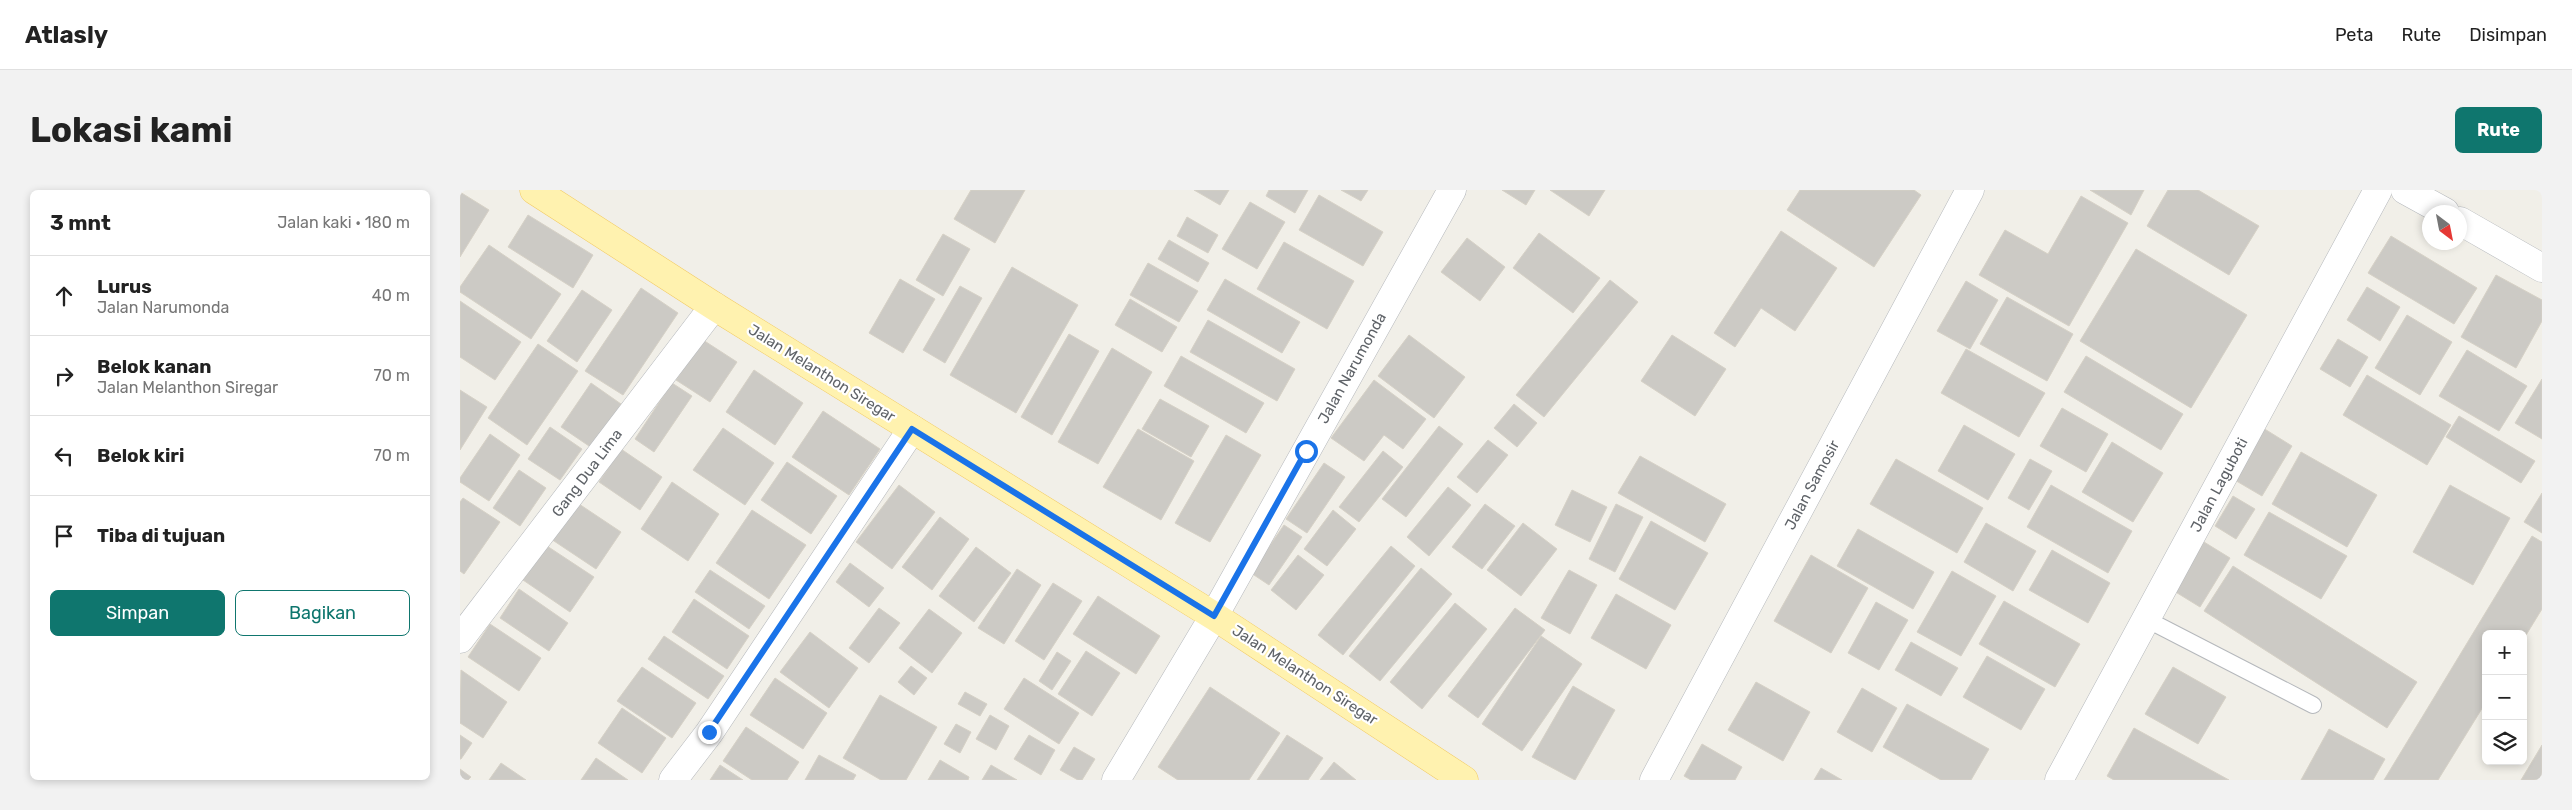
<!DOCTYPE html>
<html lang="id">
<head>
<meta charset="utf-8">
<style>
	body { margin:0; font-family:Rubik,sans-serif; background:#f2f2f2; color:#222 }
	.controls { position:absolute; right:15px; bottom:15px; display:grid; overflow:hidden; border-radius:8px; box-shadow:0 2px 8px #0003 }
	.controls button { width:45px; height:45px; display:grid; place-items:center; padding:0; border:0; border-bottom:1px solid #e0e0e0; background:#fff; color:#222; font:25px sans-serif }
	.compass { position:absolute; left:1962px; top:15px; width:45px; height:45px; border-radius:50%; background:#fff; box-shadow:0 2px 8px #0003; rotate:148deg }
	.stop { position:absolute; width:15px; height:15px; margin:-11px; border:4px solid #1a73e8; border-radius:50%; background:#fff }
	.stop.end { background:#1a73e8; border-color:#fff; box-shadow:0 1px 5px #0008 }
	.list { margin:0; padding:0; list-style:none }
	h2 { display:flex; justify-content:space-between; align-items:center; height:65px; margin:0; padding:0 20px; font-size:21px }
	h2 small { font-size:16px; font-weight:400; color:#767676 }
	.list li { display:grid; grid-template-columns:32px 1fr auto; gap:15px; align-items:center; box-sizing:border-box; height:80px; padding:0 20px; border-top:1px solid #e0e0e0 }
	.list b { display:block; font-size:19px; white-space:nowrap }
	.list p { margin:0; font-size:16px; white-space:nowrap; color:#767676 }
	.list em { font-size:16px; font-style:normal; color:#767676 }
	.actions { display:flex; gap:10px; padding:15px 20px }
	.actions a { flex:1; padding:11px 0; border:1px solid #0f766e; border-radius:8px; text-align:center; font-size:18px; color:#0f766e }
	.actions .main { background:#0f766e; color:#fff }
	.icon { flex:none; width:28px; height:28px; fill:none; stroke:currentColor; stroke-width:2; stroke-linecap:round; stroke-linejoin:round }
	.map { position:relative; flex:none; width:2082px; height:590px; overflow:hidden; border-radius:8px }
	header { display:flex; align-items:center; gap:30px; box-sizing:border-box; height:70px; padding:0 25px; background:#fff; border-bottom:1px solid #e0e0e0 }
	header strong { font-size:24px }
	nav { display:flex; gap:28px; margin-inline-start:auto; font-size:18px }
	.intro { display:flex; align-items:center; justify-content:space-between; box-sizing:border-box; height:120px; padding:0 30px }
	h1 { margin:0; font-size:35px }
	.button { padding:12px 22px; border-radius:8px; background:#0f766e; color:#fff; font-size:18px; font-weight:700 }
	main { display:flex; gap:30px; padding:0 30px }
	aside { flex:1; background:#fff; border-radius:8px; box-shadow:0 2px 8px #0003 }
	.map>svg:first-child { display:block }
	.building { fill:#cccac5; stroke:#d6d1c6 }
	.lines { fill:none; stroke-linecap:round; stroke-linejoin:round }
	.service-casing { stroke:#b5b8bc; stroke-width:18 }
	.minor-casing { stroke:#b5b8bc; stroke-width:29 }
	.tertiary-casing { stroke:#b5b8bc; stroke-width:29 }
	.primary-casing { stroke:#f2c960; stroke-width:29 }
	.service { stroke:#fff; stroke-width:16 }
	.minor { stroke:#fff; stroke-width:28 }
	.tertiary { stroke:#fff; stroke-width:28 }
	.primary { stroke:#fff2af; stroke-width:28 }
	.route { stroke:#1a73e8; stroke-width:6 }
	.labels { text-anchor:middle; stroke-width:4.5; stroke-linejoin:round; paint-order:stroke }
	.street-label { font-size:15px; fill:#5f6368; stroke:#fff }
</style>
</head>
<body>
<header>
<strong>Atlasly</strong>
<nav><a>Peta</a><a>Rute</a><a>Disimpan</a></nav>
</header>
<div class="intro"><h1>Lokasi kami</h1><a class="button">Rute</a></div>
<main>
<aside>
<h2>3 mnt<small>Jalan kaki · 180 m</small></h2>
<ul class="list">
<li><svg class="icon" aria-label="ahead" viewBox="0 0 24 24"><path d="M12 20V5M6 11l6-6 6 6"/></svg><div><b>Lurus</b><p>Jalan Narumonda</p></div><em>40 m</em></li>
<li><svg class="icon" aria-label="right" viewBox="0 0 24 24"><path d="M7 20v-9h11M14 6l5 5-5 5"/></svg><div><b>Belok kanan</b><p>Jalan Melanthon Siregar</p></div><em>70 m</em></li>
<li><svg class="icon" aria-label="left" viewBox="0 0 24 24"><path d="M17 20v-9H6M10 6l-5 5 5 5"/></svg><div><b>Belok kiri</b></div><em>70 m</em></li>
<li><svg class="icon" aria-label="arrive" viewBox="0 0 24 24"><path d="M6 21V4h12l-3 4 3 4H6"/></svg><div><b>Tiba di tujuan</b></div></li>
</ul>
<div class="actions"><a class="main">Simpan</a><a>Bagikan</a></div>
</aside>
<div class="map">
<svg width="2082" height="590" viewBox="0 0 2082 590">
	<rect width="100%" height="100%" fill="#f1efe8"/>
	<g class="building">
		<polygon points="511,0 565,0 535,53 494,29"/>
		<polygon points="734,0 769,0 760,15"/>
		<polygon points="809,0 848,0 835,23 806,6"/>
		<polygon points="881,0 908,0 901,11"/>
		<polygon points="1042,0 1075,0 1066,15"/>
		<polygon points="1090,0 1145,0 1129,26"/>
		<polygon points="1340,0 1454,0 1461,5 1414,77 1327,20"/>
		<polygon points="1630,0 1684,0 1671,25"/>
		<polygon points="1708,0 1738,0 1799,36 1769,85 1687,36"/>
		<polygon points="0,2 29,20 0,67"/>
		<polygon points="859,5 923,42 903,76 839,40"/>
		<polygon points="1621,6 1668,33 1609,136 1519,85 1545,40 1588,64"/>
		<polygon points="790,12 825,32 797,79 762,59"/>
		<polygon points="68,25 133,65 113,98 48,57"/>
		<polygon points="727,27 758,45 748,63 717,46"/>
		<polygon points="1321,41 1377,78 1335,141 1301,118 1275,157 1254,143"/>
		<polygon points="1079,43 1140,88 1113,123 1053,78"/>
		<polygon points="483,44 510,59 483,106 456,90"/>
		<polygon points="1931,46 2017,98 1994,134 1908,83"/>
		<polygon points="1007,48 1045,77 1020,111 981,82"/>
		<polygon points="709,50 749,73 738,92 698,69"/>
		<polygon points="824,52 894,91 867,139 797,99"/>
		<polygon points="29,55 101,104 71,149 0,102 0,97"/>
		<polygon points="1676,59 1787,125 1731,218 1620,151"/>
		<polygon points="688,73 738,101 719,132 670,105"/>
		<polygon points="552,77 618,115 556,223 490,185"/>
		<polygon points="2036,85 2082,110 2082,131 2056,178 2001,147"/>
		<polygon points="440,89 475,109 443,163 409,143"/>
		<polygon points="765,89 840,132 822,163 747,120"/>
		<polygon points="1150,90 1178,112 1084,227 1056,205"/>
		<polygon points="1506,91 1538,110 1510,159 1477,141"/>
		<polygon points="500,96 522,108 485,173 463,160"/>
		<polygon points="1907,97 1940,117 1920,151 1887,130"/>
		<polygon points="181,98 218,123 163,205 125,181"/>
		<polygon points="122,100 152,120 117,172 87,151"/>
		<polygon points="1547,107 1613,144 1587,191 1520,154"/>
		<polygon points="670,109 717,137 702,162 655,135"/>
		<polygon points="0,111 61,152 35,190 0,167"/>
		<polygon points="1947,125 1992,152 1960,205 1915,178"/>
		<polygon points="748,130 835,179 817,211 730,162"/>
		<polygon points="609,144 639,161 592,245 561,227"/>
		<polygon points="949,145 1005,187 974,228 918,186"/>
		<polygon points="1212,145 1266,179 1235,226 1181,191"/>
		<polygon points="1878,149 1908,167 1890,197 1860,179"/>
		<polygon points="243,150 277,172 250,212 216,190"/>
		<polygon points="78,154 118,181 67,255 28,228"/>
		<polygon points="652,158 692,182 638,274 598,252"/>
		<polygon points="1506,159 1585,203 1559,247 1481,203"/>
		<polygon points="2007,160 2067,196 2039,241 1979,206"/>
		<polygon points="721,166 804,213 786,243 704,196"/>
		<polygon points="1626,166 1723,224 1701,260 1604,202"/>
		<polygon points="294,180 343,213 315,255 266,222"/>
		<polygon points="1907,185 1991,235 1967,275 1883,225"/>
		<polygon points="2082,189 2082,249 2055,233"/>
		<polygon points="914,190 966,229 943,259 924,245 904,271 871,248"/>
		<polygon points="131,193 161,214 132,258 101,237"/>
		<polygon points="212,193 232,206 194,262 175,249"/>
		<polygon points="0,200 27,217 0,260"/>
		<polygon points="700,209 749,236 731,267 682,239"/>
		<polygon points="1054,214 1077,233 1057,257 1034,238"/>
		<polygon points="1602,218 1648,244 1626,282 1580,256"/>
		<polygon points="363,221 420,259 389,305 332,267"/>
		<polygon points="1999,226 2075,271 2061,293 1986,247"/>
		<polygon points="1504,235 1555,264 1528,310 1478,281"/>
		<polygon points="979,236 1003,254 946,327 922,309"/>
		<polygon points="90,237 122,259 100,290 68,269"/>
		<polygon points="263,238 314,273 285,315 233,280"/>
		<polygon points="1803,238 1832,256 1802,306 1773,289"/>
		<polygon points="678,239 734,271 701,330 643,297"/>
		<polygon points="30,244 60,265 29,311 0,292 0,288"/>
		<polygon points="766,245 801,265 750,352 715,333"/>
		<polygon points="1028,250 1048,265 1017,303 997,287"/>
		<polygon points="1652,252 1703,283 1673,332 1622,302"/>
		<polygon points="161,259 202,287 180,320 139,292"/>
		<polygon points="923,261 943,277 899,332 879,317"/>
		<polygon points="1841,262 1917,305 1887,357 1812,314"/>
		<polygon points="1180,266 1266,314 1245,352 1158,303"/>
		<polygon points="1436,269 1523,318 1497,363 1410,314"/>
		<polygon points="1570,269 1592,281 1569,320 1548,308"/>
		<polygon points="327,272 377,306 351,344 301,310"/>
		<polygon points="864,273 885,287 847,343 826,329"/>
		<polygon points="59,280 86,298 60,336 33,318"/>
		<polygon points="212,292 259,324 228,371 181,339"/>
		<polygon points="439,295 475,322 432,379 396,352"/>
		<polygon points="1591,295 1672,341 1648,383 1567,337"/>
		<polygon points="1990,295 2050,328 2013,395 1953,362"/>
		<polygon points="988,297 1011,315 969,366 947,347"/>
		<polygon points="1112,300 1147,317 1130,352 1095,335"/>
		<polygon points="2082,303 2082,343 2064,332"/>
		<polygon points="1773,306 1795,319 1776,349 1755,336"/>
		<polygon points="3,308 40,332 4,384 0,381 0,312"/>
		<polygon points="116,312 161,342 136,379 91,349"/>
		<polygon points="1025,314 1055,336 1022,379 992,357"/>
		<polygon points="1156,314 1183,327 1155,382 1129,369"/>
		<polygon points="292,320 346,355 309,409 256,373"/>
		<polygon points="873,320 896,339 867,376 844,359"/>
		<polygon points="1809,322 1887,366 1861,409 1784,365"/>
		<polygon points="480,327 509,349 472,400 442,377"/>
		<polygon points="1191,331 1248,363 1215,420 1159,389"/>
		<polygon points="1063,333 1097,359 1061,406 1027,380"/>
		<polygon points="1526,333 1576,361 1553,401 1504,372"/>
		<polygon points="824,335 842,347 809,395 791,383"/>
		<polygon points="1398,339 1474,382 1453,419 1377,376"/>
		<polygon points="2072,346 2082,352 2082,419 2063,450 2063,444 2026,444 2026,512 1978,590 1924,590"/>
		<polygon points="1744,352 1770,368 1740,417 1714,401"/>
		<polygon points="87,356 134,387 110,422 63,390"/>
		<polygon points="931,356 955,376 883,465 858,445"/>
		<polygon points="516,357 551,383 514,432 479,406"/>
		<polygon points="1592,360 1650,393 1628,433 1569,400"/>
		<polygon points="838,365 864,385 836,420 811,400"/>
		<polygon points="1351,365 1408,398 1371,463 1314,431"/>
		<polygon points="390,373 424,398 409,417 376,392"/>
		<polygon points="1773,376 1957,492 1927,538 1744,421"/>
		<polygon points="961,378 992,404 920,491 889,466"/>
		<polygon points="557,379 581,395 544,454 518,438"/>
		<polygon points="250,380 305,416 289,439 235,402"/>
		<polygon points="1109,380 1137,395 1110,444 1081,428"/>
		<polygon points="1492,381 1536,406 1501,466 1457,442"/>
		<polygon points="593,393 622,411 584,470 555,451"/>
		<polygon points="59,399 108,433 89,461 40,428"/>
		<polygon points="1156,404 1211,435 1186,479 1131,448"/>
		<polygon points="638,406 700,446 676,484 613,444"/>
		<polygon points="234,409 289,446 267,479 212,442"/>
		<polygon points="1544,411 1620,454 1595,497 1519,454"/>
		<polygon points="1416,412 1448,430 1419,480 1388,463"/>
		<polygon points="995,413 1027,439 962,519 930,492"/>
		<polygon points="419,418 440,433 409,473 389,458"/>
		<polygon points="1055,418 1085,440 1018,528 988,506"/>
		<polygon points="469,419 502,443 472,483 439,458"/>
		<polygon points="30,434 81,468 59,501 8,467"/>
		<polygon points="350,442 398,478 369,518 320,482"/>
		<polygon points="204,446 264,486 248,509 188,469"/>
		<polygon points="1081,446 1122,474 1062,561 1022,534"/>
		<polygon points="1451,452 1498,478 1481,506 1435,480"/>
		<polygon points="626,461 660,483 632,526 598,504"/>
		<polygon points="597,462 611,471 592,500 579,491"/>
		<polygon points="1527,466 1585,499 1561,540 1503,507"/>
		<polygon points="451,476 467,488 454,505 438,492"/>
		<polygon points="182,477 236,513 212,548 157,511"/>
		<polygon points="1713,477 1766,507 1738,554 1685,524"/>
		<polygon points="1,480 47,512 23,548 0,533"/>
		<polygon points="315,488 367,523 343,559 290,525"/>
		<polygon points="564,488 619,523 599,554 544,519"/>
		<polygon points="1296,492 1350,522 1323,571 1268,540"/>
		<polygon points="1113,496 1155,520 1115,590 1072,567"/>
		<polygon points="750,497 820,543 789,590 718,590 698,577"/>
		<polygon points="1402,498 1437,518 1412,562 1377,542"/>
		<polygon points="505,502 527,514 520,526 498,514"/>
		<polygon points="420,505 477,537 446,590 421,590 383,568"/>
		<polygon points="1447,514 1529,559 1511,590 1481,590 1423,557"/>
		<polygon points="162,518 206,548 182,583 138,553"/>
		<polygon points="530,525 549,536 536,560 516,549"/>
		<polygon points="496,534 511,542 500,563 484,554"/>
		<polygon points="286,537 339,572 327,590 292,590 263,571"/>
		<polygon points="1674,538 1769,590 1654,590 1647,586"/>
		<polygon points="1869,539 1925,569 1913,590 1841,590"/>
		<polygon points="0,545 12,553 1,569 0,569"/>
		<polygon points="569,545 595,560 581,585 554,569"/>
		<polygon points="827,545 863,568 848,590 797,590"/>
		<polygon points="1242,554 1282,577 1275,590 1231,590 1224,586"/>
		<polygon points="2082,555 2082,590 2061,590"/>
		<polygon points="614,557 635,569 622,590 618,590 600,580"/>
		<polygon points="359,565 396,585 393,590 345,590"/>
		<polygon points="136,568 168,590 121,590"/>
		<polygon points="480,570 509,587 508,590 468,590"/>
		<polygon points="874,572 896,590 860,590"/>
		<polygon points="41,573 66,590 29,590"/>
		<polygon points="260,575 283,590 250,590"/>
		<polygon points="531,575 557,590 522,590"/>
		<polygon points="1361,578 1382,590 1354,590"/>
		<polygon points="0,579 11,587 8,590 0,590"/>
	</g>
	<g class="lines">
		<defs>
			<polyline id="service" points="1686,429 1853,515"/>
			<g id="minor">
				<polyline points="1945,0 1985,22"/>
				<polyline points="2000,31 2082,78"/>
				<polyline points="0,449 254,116"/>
				<polyline points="213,590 249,543 452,239"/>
				<polyline points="1194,590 1510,0"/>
				<polyline points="1599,590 1918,0"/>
			</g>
			<polyline id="tertiary" points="656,590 754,426 992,0"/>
			<polyline id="primary" points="74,0 254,116 754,426 1004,590"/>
		</defs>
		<use href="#service" class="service-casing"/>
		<use href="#minor" class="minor-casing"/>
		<use href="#tertiary" class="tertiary-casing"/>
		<use href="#primary" class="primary-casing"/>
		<use href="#service" class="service"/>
		<use href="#minor" class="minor"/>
		<use href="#tertiary" class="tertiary"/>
		<use href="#primary" class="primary"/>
	</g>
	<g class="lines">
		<polyline class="route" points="249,542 452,239 754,426 846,261"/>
	</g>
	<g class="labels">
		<g class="street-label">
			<text transform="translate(892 178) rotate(-61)" y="5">Jalan Narumonda</text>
			<text transform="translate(362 183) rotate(32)" y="5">Jalan Melanthon Siregar</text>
			<text transform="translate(127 283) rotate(-53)" y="5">Gang Dua Lima</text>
			<text transform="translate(1352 295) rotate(-62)" y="5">Jalan Samosir</text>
			<text transform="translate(1759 295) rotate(-62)" y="5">Jalan Laguboti</text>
			<text transform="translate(845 485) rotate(33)" y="5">Jalan Melanthon Siregar</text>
		</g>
	</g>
</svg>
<div class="controls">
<button>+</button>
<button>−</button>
<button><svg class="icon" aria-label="layers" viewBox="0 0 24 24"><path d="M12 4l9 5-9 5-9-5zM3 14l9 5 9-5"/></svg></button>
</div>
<svg class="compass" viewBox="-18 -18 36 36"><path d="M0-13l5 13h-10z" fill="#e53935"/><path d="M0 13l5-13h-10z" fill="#767676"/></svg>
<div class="stop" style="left:846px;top:261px"></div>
<div class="stop end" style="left:249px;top:542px"></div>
</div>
</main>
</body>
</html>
